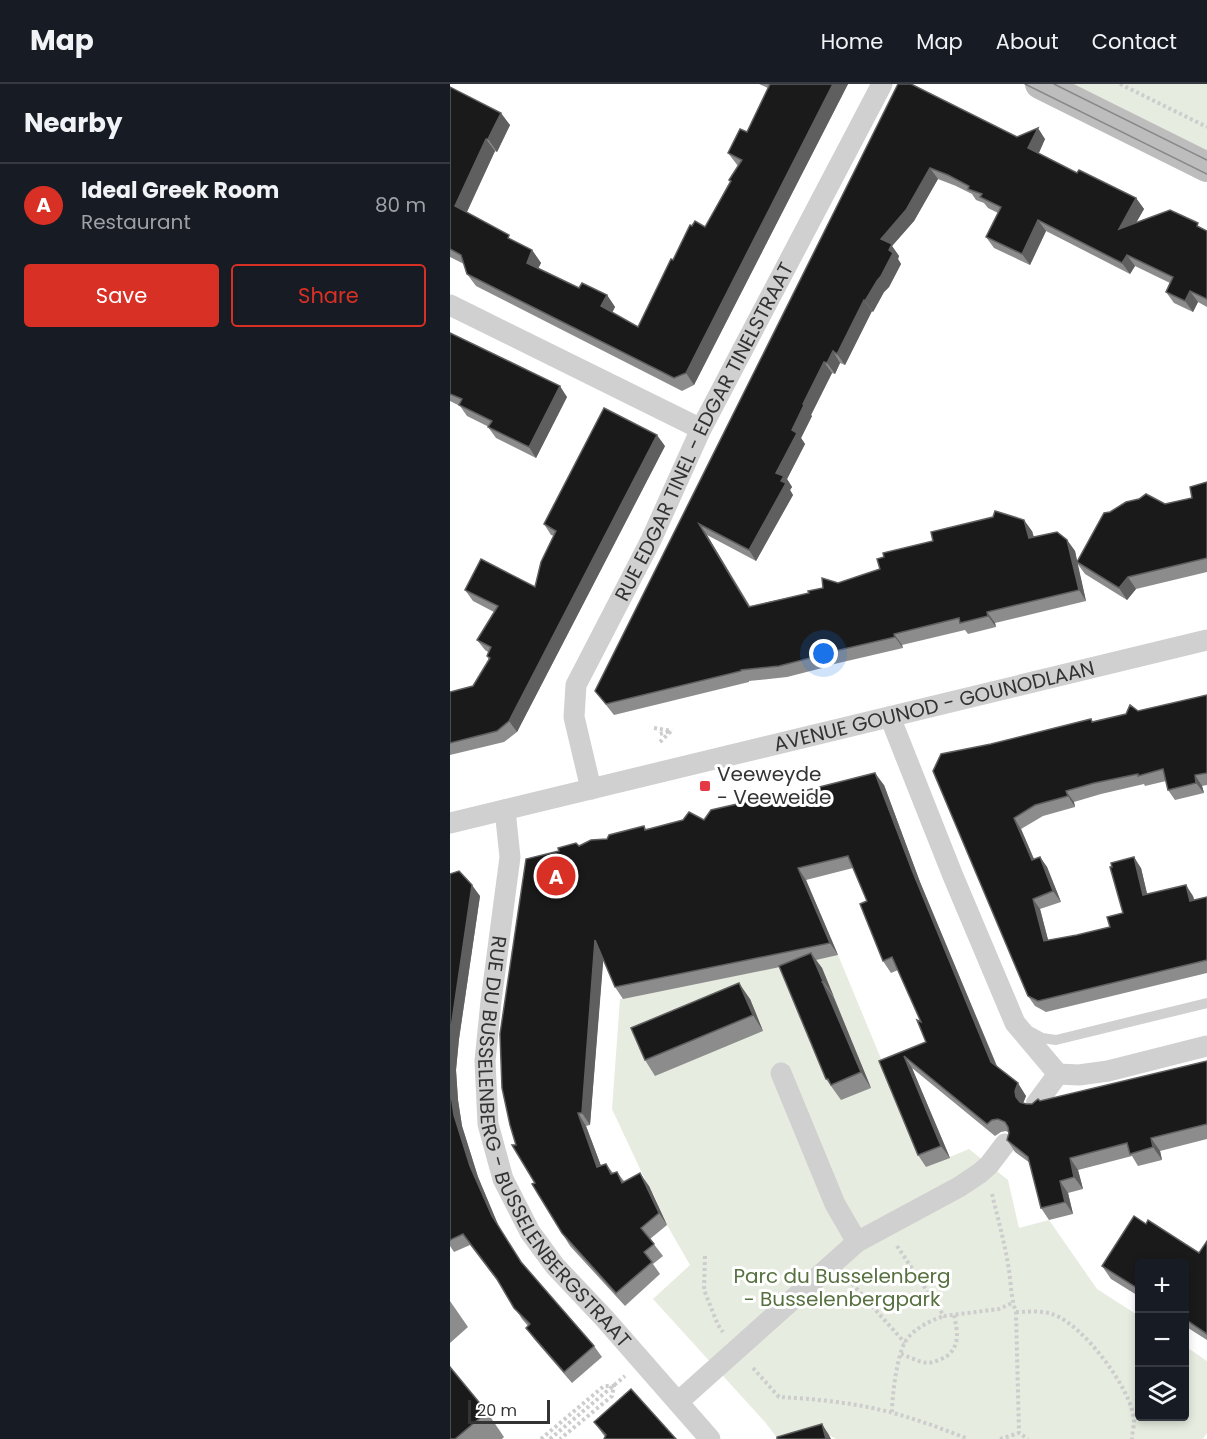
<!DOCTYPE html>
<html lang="en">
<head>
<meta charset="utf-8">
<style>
	body { margin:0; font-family:Poppins,sans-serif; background:#242831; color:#f1f3f6 }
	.controls { position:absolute; right:18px; bottom:18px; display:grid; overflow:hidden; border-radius:6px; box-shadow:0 3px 9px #0003 }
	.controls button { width:54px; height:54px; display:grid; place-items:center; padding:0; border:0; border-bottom:2px solid #363941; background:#171b24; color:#f1f3f6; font:30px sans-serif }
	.scale { position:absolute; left:18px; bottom:15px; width:82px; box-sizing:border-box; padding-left:6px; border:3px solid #333; border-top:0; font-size:16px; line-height:21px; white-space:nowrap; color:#333; -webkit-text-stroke:4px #fff; paint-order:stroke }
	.you { position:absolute; left:374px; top:570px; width:21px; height:21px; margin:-15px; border:4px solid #fff; border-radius:50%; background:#1a73e8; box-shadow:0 0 0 9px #1a73e833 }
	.badge { display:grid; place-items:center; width:39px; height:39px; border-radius:50%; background:#d93025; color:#fff; font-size:20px; font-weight:700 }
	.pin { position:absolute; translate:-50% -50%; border:3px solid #fff; box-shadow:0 2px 6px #0006 }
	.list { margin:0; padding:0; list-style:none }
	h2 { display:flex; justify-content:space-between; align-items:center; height:78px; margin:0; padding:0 24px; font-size:26px }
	h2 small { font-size:20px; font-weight:400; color:#9ea1a6 }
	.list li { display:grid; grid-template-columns:39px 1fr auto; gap:18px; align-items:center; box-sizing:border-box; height:84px; padding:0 24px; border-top:2px solid #363941 }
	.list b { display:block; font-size:22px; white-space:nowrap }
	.list p { margin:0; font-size:20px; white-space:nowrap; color:#9ea1a6 }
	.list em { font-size:20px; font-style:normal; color:#9ea1a6 }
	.actions { display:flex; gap:12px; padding:18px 24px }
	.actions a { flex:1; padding:14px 0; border:2px solid #d93025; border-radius:6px; text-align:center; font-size:21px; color:#d93025 }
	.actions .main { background:#d93025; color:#fff }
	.icon { flex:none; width:33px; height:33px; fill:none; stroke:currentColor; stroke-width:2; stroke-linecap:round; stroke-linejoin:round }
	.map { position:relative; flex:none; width:757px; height:1355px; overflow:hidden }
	header { display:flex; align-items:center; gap:36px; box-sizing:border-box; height:84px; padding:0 30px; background:#171b24; border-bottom:2px solid #363941 }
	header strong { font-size:28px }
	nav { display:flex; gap:33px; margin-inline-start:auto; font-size:21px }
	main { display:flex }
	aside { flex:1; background:#171b24 }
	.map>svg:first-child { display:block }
	.green { fill:#e6ecdf }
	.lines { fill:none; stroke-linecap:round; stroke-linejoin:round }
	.path { stroke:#cdcdcd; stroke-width:4; stroke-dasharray:3 3; stroke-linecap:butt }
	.lane { stroke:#d0d0d0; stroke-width:10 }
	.street { stroke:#d0d0d0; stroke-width:21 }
	.secondary { stroke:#bdbdbd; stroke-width:30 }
	.tram { stroke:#888; stroke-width:1.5 }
	.wall { fill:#8c8c8c }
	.shaded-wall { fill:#5f5f5f }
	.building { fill:#1a1a1a; stroke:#5f5f5f; stroke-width:1.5 }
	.poi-dot { fill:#e63946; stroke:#fff; stroke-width:2 }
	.labels { text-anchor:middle; stroke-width:6; stroke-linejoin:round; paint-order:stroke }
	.street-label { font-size:20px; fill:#333; stroke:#fff }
	.poi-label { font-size:20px; fill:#333; stroke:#fff; text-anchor:start }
	.park-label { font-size:20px; fill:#56703f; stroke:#fff }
</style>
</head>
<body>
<header>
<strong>Map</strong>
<nav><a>Home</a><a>Map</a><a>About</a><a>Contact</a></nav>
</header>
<main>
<aside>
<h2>Nearby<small></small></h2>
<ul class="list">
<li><span class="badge">A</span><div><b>Ideal Greek Room</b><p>Restaurant</p></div><em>80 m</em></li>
</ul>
<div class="actions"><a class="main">Save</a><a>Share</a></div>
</aside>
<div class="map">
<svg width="757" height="1355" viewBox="0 0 757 1355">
	<rect width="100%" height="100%" fill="#fff"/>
	<g class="green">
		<polygon points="618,0 757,0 757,69"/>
		<polygon points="388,871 476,1083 519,1065 558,1096 569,1144 599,1136 647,1205 689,1232 690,1332 734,1332 735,1262 757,1277 757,1349 753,1355 386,1355 379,1351 328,1355 315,1338 203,1215 240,1181 217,1141 204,1111 198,1102 162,1025 170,915"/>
	</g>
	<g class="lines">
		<g class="path">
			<polyline points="670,0 757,43"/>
			<polyline points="204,644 222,647"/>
			<polyline points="210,650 220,647"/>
			<polyline points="210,658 221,647"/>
			<path d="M542,1110C548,1135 555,1160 559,1186C561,1200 561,1214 566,1228L569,1349"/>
			<polyline points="447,1162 494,1232 549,1225 562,1219"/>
			<polyline points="255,1172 254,1206 268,1241 273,1248"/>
			<polyline points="398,1195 455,1259"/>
			<path d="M566,1228C578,1228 591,1226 602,1230C632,1239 683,1306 684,1337C684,1342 682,1349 682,1355"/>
			<path d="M451,1270C460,1273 470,1279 479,1279C485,1278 492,1275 497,1272C511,1261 507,1246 504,1231"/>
			<path d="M303,1284L329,1313C366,1315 407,1319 443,1329C469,1336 493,1345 518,1355"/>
			<path d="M442,1328C442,1312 447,1272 455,1258C463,1245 479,1237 494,1232"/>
			<polyline points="91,1355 154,1302 164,1302 162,1312 110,1355"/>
			<polyline points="100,1355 175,1292"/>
			<polyline points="550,1355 569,1349 578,1355"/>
		</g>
		<polyline class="lane" points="581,948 592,954 606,956 757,919"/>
		<g class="street">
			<polyline points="0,221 251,345"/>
			<polyline points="440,633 503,792 565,939 608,990 629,991 658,987 757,962"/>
			<path id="s1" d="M141,705L124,633L126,601L201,456L251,345L432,0"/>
			<path id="s2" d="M55,726L60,773L41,917L35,977L38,1040L53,1095L80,1148L105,1182L155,1235L260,1355"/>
			<path id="s3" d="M0,739L757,556"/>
			<polyline points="331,989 385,1120 407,1158"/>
			<polyline points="586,1020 608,990"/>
			<polyline points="228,1318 407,1158 509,1103 530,1089 539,1081 555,1060"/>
		</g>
		<polyline class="secondary" points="590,0 757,83"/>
		<g class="tram">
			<polyline points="575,0 757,90"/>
			<polyline points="604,0 757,76"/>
		</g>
	</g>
	<g class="wall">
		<polygon points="309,0 398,0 244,301 232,307 26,202 17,190 14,180 0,173 0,3 60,41 47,68 45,67 17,128 63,157 82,166 91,179 88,184 129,204 157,211 165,223 162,229 188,243 242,142 255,143 280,97 279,96 288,82 278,69 297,48 318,4"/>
		<polygon points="448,0 567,53 595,55 589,69 627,89 686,114 694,125 686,139 752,145 757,147 757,223 748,218 743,228 724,219 716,208 720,199 685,182 680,190 596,147 580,181 544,164 536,153 548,129 538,124 534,119 526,116 522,110 506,102 488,95 464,137 442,162 449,172 448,175 451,180 439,203 434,208 423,228 422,227 395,281 390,279 385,290 382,289 361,331 362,332 351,354 355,360 337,395 342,403 340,406 343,411 306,477 257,451 300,522 359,509 388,499 582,447 584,453 617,456 625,467 627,478 715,420 742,414 757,398 757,488 686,505 677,516 635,490 627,479 636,517 545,539 546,543 518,550 515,546 452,561 453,564 380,581 380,582 337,593 299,597 299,598 164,631 145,607"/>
		<polygon points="0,249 117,313 86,374 46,354 38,343 39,343 17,332 10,322 0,317"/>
		<polygon points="215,362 67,648 54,658 0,671 0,608 23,602 39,576 37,572 38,568 35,566 27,556 44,528 23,517 15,506 85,503 104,452 101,451 94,440"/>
		<polygon points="757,611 757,701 752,702 754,709 725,716 718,706 716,697 695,702 694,700 651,710 624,718 625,723 593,732 571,745 584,775 590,773 597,783 611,818 590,825 598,856 627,851 660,843 673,829 691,784 697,810 743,812 744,816 757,813 757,889 596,928 585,922 578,912 483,687 643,638"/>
		<polygon points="434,701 470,798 547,982 576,1012 573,1020 582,1020 757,977 757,1055 710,1067 712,1076 688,1082 682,1072 628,1086 633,1105 618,1109 623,1130 599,1136 591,1124 580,1079 565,1068 557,1056 559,1049 556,1047 551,1048 545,1052 462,984 500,1074 476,1083 468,1071 429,977 476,958 471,938 448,886 441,889 433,877 417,817 403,784 356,796 388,871 366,876 372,884 421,1004 391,1016 376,995 330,883 173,915 165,903 153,875 140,1041 136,1042 151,1082 156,1080 163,1089 167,1088 174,1097 199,1102 217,1141 200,1155 213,1172 203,1180 210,1190 175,1222 120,1162 112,1149 85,1099 66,1061 129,762 157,755 194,742 196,745 254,736 322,715"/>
		<polygon points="0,790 30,812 9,955 6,986 8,1016 12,1042 28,1093 49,1143 63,1167 72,1179 144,1262 152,1273 122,1299 84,1255 76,1244 78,1242 72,1235 49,1199 20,1161 4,1168 0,1162"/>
		<polygon points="300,915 313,947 205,992 195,976"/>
		<polygon points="696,1140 749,1169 757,1157 757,1256 735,1242 735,1179 690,1179 690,1213 661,1195 652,1182"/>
		<polygon points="0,1217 18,1243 0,1259"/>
		<polygon points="37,1328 54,1353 52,1355 0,1355"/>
		<polygon points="144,1338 226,1355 155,1353"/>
	</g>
	<g class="shaded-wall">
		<polygon points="383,0 398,0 244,301 236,289"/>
		<polygon points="51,29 60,41 47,68 38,55"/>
		<polygon points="588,44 595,55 586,75 578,64"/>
		<polygon points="36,55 45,67 14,134 5,122"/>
		<polygon points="480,84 488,95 464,137 442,162 449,172 448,175 451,180 439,203 434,208 423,228 415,217 431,155"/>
		<polygon points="686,114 694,125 676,156 669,145"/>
		<polygon points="588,136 596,147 580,181 572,170"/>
		<polygon points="82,166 91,179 85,191 77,179"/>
		<polygon points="677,171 685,182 680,190 672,179"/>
		<polygon points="740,207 748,218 743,228 735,217"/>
		<polygon points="157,211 165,223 159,234 151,222"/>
		<polygon points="414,216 422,227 395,281 387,270"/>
		<polygon points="383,267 390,279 385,290 377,279"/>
		<polygon points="374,278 382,289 361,331 362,332 351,354 355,360 337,395 342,403 340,406 343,411 306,477 299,466 342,346 353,320"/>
		<polygon points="110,302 117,313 86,374 79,363"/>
		<polygon points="207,351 215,362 67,648 59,637"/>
		<polygon points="574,436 582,447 587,465 579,454"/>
		<polygon points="249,440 257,451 306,534 299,523"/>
		<polygon points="617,456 625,467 636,517 629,506"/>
		<polygon points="678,493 686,505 677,516 669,504"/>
		<polygon points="537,528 545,539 546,543 538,532"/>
		<polygon points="444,550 452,561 453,564 445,553"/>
		<polygon points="425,689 434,701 470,798 550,990 541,978 462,786"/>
		<polygon points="745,691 752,702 754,709 746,699"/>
		<polygon points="616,707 624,718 625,723 618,712"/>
		<polygon points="564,734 571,745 589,787 582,776"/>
		<polygon points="590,773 597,783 611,818 603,807"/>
		<polygon points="684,773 691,784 700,822 693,811"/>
		<polygon points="348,784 356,796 388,871 380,859"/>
		<polygon points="22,801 30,812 9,955 6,986 8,1016 12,1042 28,1093 49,1143 63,1167 42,1132 20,1082 4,1031 0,1003 0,957 1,944"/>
		<polygon points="736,801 743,812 747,828 740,817"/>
		<polygon points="583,815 590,825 601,867 594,857"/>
		<polygon points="145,856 154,868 140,1041 132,1029"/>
		<polygon points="361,869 372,884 384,913 373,897"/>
		<polygon points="289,899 300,915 313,947 303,931"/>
		<polygon points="373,899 384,914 421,1004 411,988"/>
		<polygon points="454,972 462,984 500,1074 491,1062"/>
		<polygon points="568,999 576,1012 573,1019 575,1026 566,1013 565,1007"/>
		<polygon points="128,1029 136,1042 156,1095 147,1083"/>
		<polygon points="701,1054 710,1067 712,1076 703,1063"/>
		<polygon points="620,1074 628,1086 633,1105 624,1093"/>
		<polygon points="190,1089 199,1102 217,1141 209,1129"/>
		<polygon points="610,1097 618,1109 623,1130 615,1118"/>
		<polygon points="372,1340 379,1351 381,1355 376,1355"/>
	</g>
	<g class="building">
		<polygon points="320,0 383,0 236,289 224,294 17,190 11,171 0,165 0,3 51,29 38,55 36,55 5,122 59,151 58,154 82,166 77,179 129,204 132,199 157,211 151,222 188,243 221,175 223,176 240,141 242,142 245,137 255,143 281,97 279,96 292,76 278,69 290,45 297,48"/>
		<polygon points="448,0 461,0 567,53 588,44 578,64 627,89 629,86 686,114 669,145 720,126 748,139 747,142 757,147 757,215 740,207 735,217 716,208 723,193 677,171 672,179 588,136 572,170 536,153 551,123 530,113 532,110 518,105 519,102 498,91 480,84 456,126 431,155 442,160 439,166 443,169 431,192 427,197 415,217 414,216 387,270 383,267 377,279 374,278 353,320 354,321 342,346 347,349 326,389 334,392 331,397 336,399 299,466 249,440 299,523 359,509 358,507 373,504 372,494 388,499 430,485 427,475 434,473 433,469 483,457 481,448 543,433 545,427 574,436 579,454 607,448 617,456 629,506 537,528 538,532 510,539 509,534 444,550 445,553 372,570 372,571 329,582 291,586 291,587 156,620 145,607"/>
		<polygon points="0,249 110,302 79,363 38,343 42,337 9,321 12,315 0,310"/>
		<polygon points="154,324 207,351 59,637 47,647 0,659 0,608 23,602 40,574 37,572 41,563 27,556 48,522 15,506 31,475 85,503 91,478 106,447 94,440"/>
		<polygon points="757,398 757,474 678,493 669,504 627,478 654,429 660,428 676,418 689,415 696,410 715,420 742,414 740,403"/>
		<polygon points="757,611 757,689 745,691 746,699 718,706 713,685 688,692 688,690 644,699 616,707 618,712 585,721 564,734 582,776 590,773 603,807 583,815 594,857 627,851 660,843 657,833 673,829 660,783 662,783 661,779 684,773 693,811 736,801 740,817 757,813 757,876 588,917 578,912 483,687 491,670 541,660 641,635 642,638 676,630 680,621 688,627"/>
		<polygon points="425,689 462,786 541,978 568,999 565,1007 566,1013 570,1018 576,1020 582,1020 588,1015 590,1017 757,977 757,1040 701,1054 703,1063 680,1070 677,1059 620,1074 624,1093 610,1097 615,1118 591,1124 578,1073 557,1056 559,1049 558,1043 555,1038 548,1035 542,1036 537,1040 454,972 491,1062 468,1071 429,977 476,958 467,936 471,938 442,873 433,877 410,820 417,817 398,772 348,784 380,859 165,903 145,856 132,1029 128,1029 147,1083 156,1080 161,1090 167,1088 172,1099 190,1089 209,1129 191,1144 204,1160 194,1168 202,1178 166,1209 112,1149 82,1100 85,1099 62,1061 66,1061 60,1041 52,1004 50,950 76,775 109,767 108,764 126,759 129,762 141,756 157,755 159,751 194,742 195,746 233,736 239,728 254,736 261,726 309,715 313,709 322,715"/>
		<polygon points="9,787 22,801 1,944 0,957 0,790"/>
		<polygon points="361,869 373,897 372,898 373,899 411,988 381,1001 378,995 376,995 329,882"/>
		<polygon points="289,899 303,931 195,976 181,944"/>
		<polygon points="0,1003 4,1031 20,1082 42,1132 71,1178 144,1262 114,1288 76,1244 80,1240 64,1224 47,1195 13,1150 0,1156"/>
		<polygon points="684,1132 696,1140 698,1136 749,1169 757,1157 757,1250 735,1235 735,1179 690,1179 690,1206 652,1182"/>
		<polygon points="0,1283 37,1328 5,1355 0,1355"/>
		<polygon points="181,1305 226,1355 154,1355 156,1351 144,1338"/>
		<polygon points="372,1340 376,1355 327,1355 327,1353"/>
	</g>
	<rect class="poi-dot" x="249" y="696" width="12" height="12" rx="3"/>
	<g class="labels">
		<g class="street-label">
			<text dy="7" stroke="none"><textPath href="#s1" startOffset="390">RUE EDGAR TINEL - EDGAR TINELSTRAAT</textPath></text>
			<text dy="7" stroke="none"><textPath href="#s3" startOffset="498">AVENUE GOUNOD - GOUNODLAAN</textPath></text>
			<text dy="7" stroke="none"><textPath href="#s2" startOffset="354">RUE DU BUSSELENBERG - BUSSELENBERGSTRAAT</textPath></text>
		</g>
		<g class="poi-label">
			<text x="267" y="697">Veeweyde<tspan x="267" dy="23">- Veeweide</tspan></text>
		</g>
		<g class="park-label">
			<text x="392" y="1199">Parc du Busselenberg<tspan x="392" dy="23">- Busselenbergpark</tspan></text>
		</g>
	</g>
</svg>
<div class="controls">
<button>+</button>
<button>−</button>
<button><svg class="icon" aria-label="layers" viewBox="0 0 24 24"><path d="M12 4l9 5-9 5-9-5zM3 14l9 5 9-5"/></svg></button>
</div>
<div class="scale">20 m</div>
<div class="you"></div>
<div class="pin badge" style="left:106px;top:792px">A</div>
</div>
</main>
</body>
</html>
